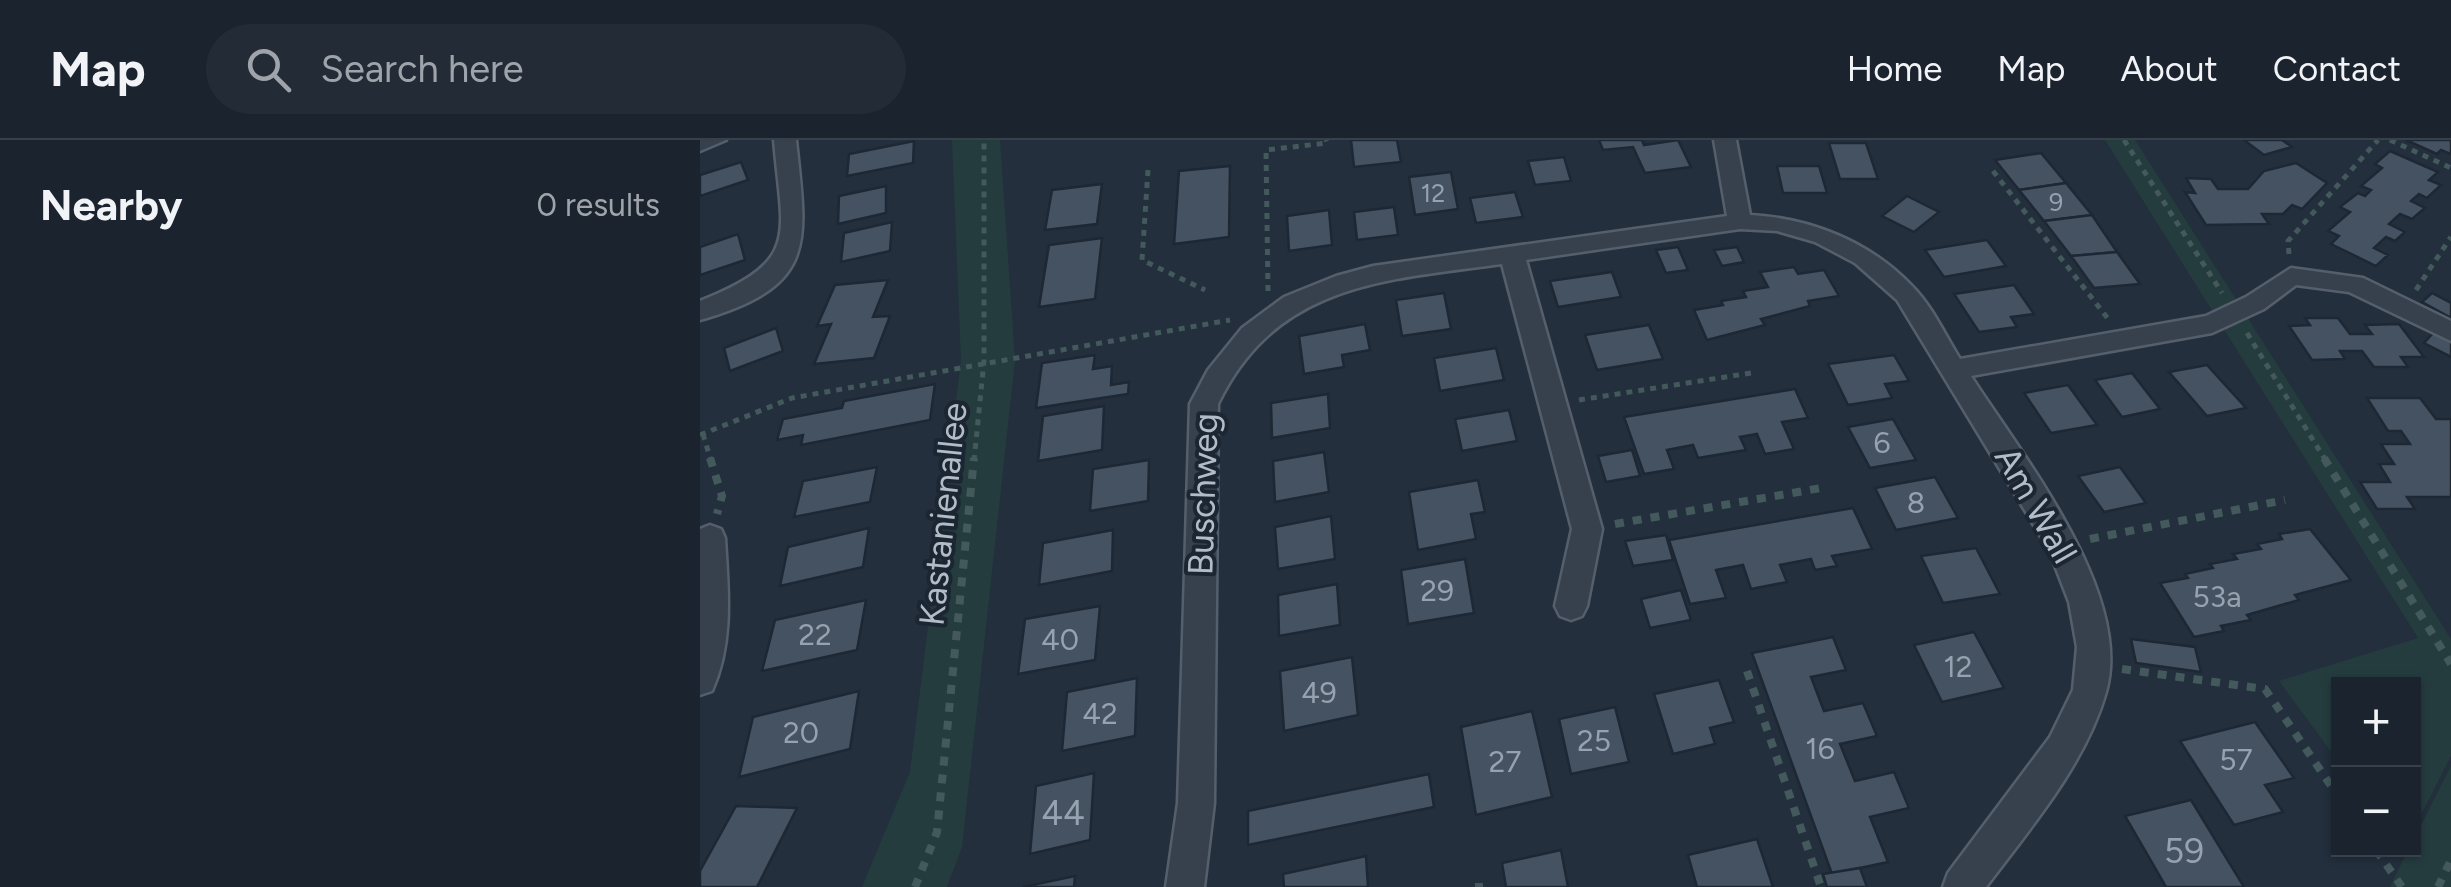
<!DOCTYPE html>
<html lang="en">
<head>
<meta charset="utf-8">
<style>
	body { margin:0; font-family:Figtree,sans-serif; background:#232b36; color:#f1f3f6 }
	.controls { position:absolute; right:30px; bottom:30px; display:grid; overflow:hidden; border-radius:0px; box-shadow:0 2px 8px #0004 }
	.controls button { width:90px; height:90px; display:grid; place-items:center; padding:0; border:0; border-bottom:2px solid #38404a; background:#1a232e; color:#f1f3f6; font:50px sans-serif }
	.list { margin:0; padding:0; list-style:none }
	h2 { display:flex; justify-content:space-between; align-items:center; height:130px; margin:0; padding:0 40px; font-size:42px }
	h2 small { font-size:32px; font-weight:400; color:#9fa4aa }
	.icon { flex:none; width:55px; height:55px; fill:none; stroke:currentColor; stroke-width:2; stroke-linecap:round; stroke-linejoin:round }
	.map { position:relative; flex:none; width:1751px; height:747px; overflow:hidden }
	header { display:flex; align-items:center; gap:60px; box-sizing:border-box; height:140px; padding:0 50px; background:#1a232e; border-bottom:2px solid #38404a }
	header strong { font-size:48px }
	nav { display:flex; gap:55px; margin-inline-start:auto; font-size:35px }
	.search { width:700px; height:90px; background:#232b36; display:flex; align-items:center; gap:25px; box-sizing:border-box; padding:0 35px; border-radius:55px; color:#9fa4aa; font-size:38px }
	main { display:flex }
	aside { flex:1; background:#1a232e }
	.map>svg:first-child { display:block }
	.green { fill:#253c3e }
	.building { fill:#445262; stroke:#1e2834; stroke-width:2.5 }
	.lines { fill:none; stroke-linecap:round; stroke-linejoin:round }
	.street-casing { stroke:#555f6b; stroke-width:5 }
	.path-far1 { stroke:#43595b; stroke-width:5; stroke-dasharray:6 6; stroke-linecap:butt }
	.path { stroke:#43595b; stroke-width:8; stroke-dasharray:9 9; stroke-linecap:butt }
	.street { fill:#37414d; fill-rule:evenodd }
	.labels { text-anchor:middle; stroke-width:8; stroke-linejoin:round; paint-order:stroke }
	.far-number-label { font-size:25px; fill:#96a2af }
	.number-label { font-size:30px; fill:#96a2af }
	.street-label { font-size:35px; fill:#b2bcc9; stroke:#1c2632 }
	.near-number-label { font-size:35px; fill:#96a2af }
</style>
</head>
<body>
<header>
<strong>Map</strong>
<div class="search"><svg class="icon" aria-label="search" viewBox="0 0 24 24"><circle cx="10" cy="10" r="6"/><path d="M15 15l6 6"/></svg>Search here</div>
<nav><a>Home</a><a>Map</a><a>About</a><a>Contact</a></nav>
</header>
<main>
<aside>
<h2>Nearby<small>0 results</small></h2>
<ul class="list">
</ul>
</aside>
<div class="map">
<svg width="1751" height="747" viewBox="0 0 1751 747">
	<rect width="100%" height="100%" fill="#232f3d"/>
	<g class="green">
		<polygon points="252,0 300,0 315,220 262,707 247,747 162,747 210,632 261,220"/>
		<polygon points="1405,0 1435,0 1751,499 1751,616 1714,688 1714,544 1638,544 1638,621 1579,541 1718,498"/>
		<polygon points="1751,626 1751,747 1690,747 1708,710 1714,710 1714,699"/>
	</g>
	<g class="building">
		<polygon points="651,0 697,0 701,22 654,27"/>
		<polygon points="899,0 942,0 944,5 978,0 991,27 945,33 933,7 903,10"/>
		<polygon points="1544,0 1582,0 1592,7 1564,15"/>
		<polygon points="1706,0 1751,0 1751,14 1741,10 1737,14"/>
		<polygon points="214,1 213,23 147,36 149,14"/>
		<polygon points="1129,3 1166,3 1178,39 1140,39"/>
		<polygon points="1690,11 1738,32 1729,40 1741,45 1727,58 1719,54 1711,61 1725,68 1712,79 1700,74 1689,84 1705,92 1695,101 1686,97 1674,108 1688,115 1676,126 1631,104 1639,96 1628,91 1650,72 1640,67 1658,53 1665,56 1671,50 1661,46 1682,28 1675,24"/>
		<polygon points="1341,13 1366,43 1319,50 1295,20"/>
		<polygon points="864,17 871,41 835,45 828,21"/>
		<polygon points="41,22 48,40 0,56 0,35"/>
		<polygon points="1596,23 1627,43 1602,69 1592,65 1583,74 1562,74 1569,84 1506,85 1485,52 1495,53 1486,38 1511,39 1518,49 1548,49 1564,31"/>
		<polygon points="530,26 529,97 474,104 479,31"/>
		<polygon points="1077,26 1119,26 1127,53 1083,53"/>
		<polygon points="751,32 758,69 715,75 709,37"/>
		<polygon points="1366,43 1392,75 1344,81 1319,50"/>
		<polygon points="402,44 397,84 345,90 352,50"/>
		<polygon points="186,46 186,73 138,84 139,56"/>
		<polygon points="815,52 823,77 776,83 770,58"/>
		<polygon points="1207,56 1239,72 1214,92 1182,76"/>
		<polygon points="694,67 698,95 657,100 654,72"/>
		<polygon points="629,70 632,105 589,111 587,76"/>
		<polygon points="1392,75 1417,112 1371,116 1344,81"/>
		<polygon points="192,82 190,111 141,122 144,93"/>
		<polygon points="38,94 45,120 0,135 0,107"/>
		<polygon points="402,98 395,159 339,167 349,105"/>
		<polygon points="1287,100 1306,126 1244,137 1225,110"/>
		<polygon points="978,107 988,130 966,133 956,110"/>
		<polygon points="1037,107 1044,122 1022,126 1014,110"/>
		<polygon points="1417,112 1440,144 1394,148 1371,116"/>
		<polygon points="1094,127 1098,134 1124,130 1139,156 1108,161 1110,166 1061,179 1065,185 1007,200 994,170 1023,165 1021,161 1046,157 1043,151 1068,147 1060,132"/>
		<polygon points="912,132 921,157 858,167 850,141"/>
		<polygon points="188,140 173,177 190,176 174,218 114,224 131,184 117,186 135,145"/>
		<polygon points="1314,145 1334,174 1311,177 1317,187 1279,192 1254,154"/>
		<polygon points="744,153 751,189 702,196 696,160"/>
		<polygon points="1732,153 1751,163 1751,178 1722,162"/>
		<polygon points="1605,178 1638,178 1650,194 1672,194 1665,185 1699,184 1724,217 1701,217 1708,227 1674,227 1662,211 1640,211 1645,219 1612,220 1589,186 1610,185"/>
		<polygon points="665,184 670,210 642,215 644,227 604,234 599,196"/>
		<polygon points="949,185 963,219 897,230 885,195"/>
		<polygon points="76,188 83,211 30,231 24,208"/>
		<polygon points="1734,192 1751,201 1751,217 1724,203"/>
		<polygon points="796,208 804,240 740,251 734,218"/>
		<polygon points="395,215 393,229 412,226 411,245 429,242 428,254 336,268 342,223"/>
		<polygon points="1194,215 1209,241 1185,244 1192,258 1148,265 1128,224"/>
		<polygon points="1507,225 1546,268 1507,276 1469,232"/>
		<polygon points="1432,233 1460,269 1422,277 1395,240"/>
		<polygon points="235,244 230,280 101,305 103,295 77,300 83,279 142,268 144,261"/>
		<polygon points="1368,245 1397,285 1351,293 1324,253"/>
		<polygon points="1095,249 1108,278 1082,282 1094,309 1065,314 1057,294 1040,297 1046,310 998,318 993,305 967,310 974,329 944,334 924,277"/>
		<polygon points="628,254 630,288 572,298 571,263"/>
		<polygon points="1667,258 1720,258 1736,279 1751,279 1751,357 1707,357 1715,369 1677,369 1660,342 1690,342 1679,324 1694,324 1681,304 1710,304 1701,291 1688,291"/>
		<polygon points="404,266 402,310 338,321 343,276"/>
		<polygon points="809,270 817,301 762,311 755,279"/>
		<polygon points="1193,279 1216,320 1170,328 1148,287"/>
		<polygon points="932,310 940,336 906,342 898,316"/>
		<polygon points="624,312 629,352 575,362 573,321"/>
		<polygon points="449,320 448,361 390,371 393,329"/>
		<polygon points="177,327 170,362 94,377 103,341"/>
		<polygon points="1420,327 1446,363 1404,372 1378,336"/>
		<polygon points="1235,337 1258,378 1196,390 1175,348"/>
		<polygon points="778,340 785,372 771,374 776,399 718,410 709,352"/>
		<polygon points="1153,368 1172,409 1132,416 1137,426 1115,430 1111,419 1080,425 1087,442 1051,449 1043,425 1016,430 1026,458 990,464 969,400"/>
		<polygon points="631,376 635,419 578,429 575,387"/>
		<polygon points="169,388 163,427 80,446 88,407"/>
		<polygon points="1610,389 1651,440 1595,455 1599,460 1547,475 1551,480 1521,486 1524,491 1494,497 1460,443 1488,438 1485,434 1513,428 1510,424 1537,419 1533,414 1561,409 1557,404 1582,399 1579,394"/>
		<polygon points="413,390 412,431 339,445 343,403"/>
		<polygon points="966,395 973,420 933,426 925,401"/>
		<polygon points="1276,408 1300,454 1243,463 1221,416"/>
		<polygon points="765,419 774,473 708,484 701,430"/>
		<polygon points="637,444 640,485 579,496 578,455"/>
		<polygon points="981,450 991,480 950,488 941,459"/>
		<polygon points="166,460 157,510 62,531 75,480"/>
		<polygon points="400,466 395,520 318,534 325,479"/>
		<polygon points="1274,492 1304,548 1242,562 1214,505"/>
		<polygon points="1133,497 1146,530 1111,537 1124,571 1163,563 1177,596 1140,604 1155,641 1194,632 1209,668 1170,677 1188,722 1132,734 1052,513"/>
		<polygon points="1431,499 1495,507 1501,532 1436,523"/>
		<polygon points="652,517 658,575 584,591 580,531"/>
		<polygon points="437,538 435,596 362,611 367,552"/>
		<polygon points="1019,540 1034,582 1010,588 1015,604 973,614 954,554"/>
		<polygon points="159,551 150,609 39,637 53,577"/>
		<polygon points="915,567 929,622 871,634 859,579"/>
		<polygon points="832,571 852,657 776,675 761,587"/>
		<polygon points="1555,582 1594,638 1565,645 1583,672 1534,685 1480,601"/>
		<polygon points="394,633 390,700 330,714 336,646"/>
		<polygon points="729,634 734,667 548,705 548,671"/>
		<polygon points="1491,660 1544,747 1466,747 1425,676"/>
		<polygon points="36,666 97,668 57,747 0,747 0,731"/>
		<polygon points="1057,699 1073,747 997,747 988,715"/>
		<polygon points="861,710 868,747 806,747 802,723"/>
		<polygon points="666,716 668,747 584,747 583,734"/>
		<polygon points="1160,728 1167,747 1127,747 1123,734"/>
		<polygon points="375,736 374,747 323,747"/>
	</g>
	<g class="lines">
		<defs>
			<g id="street">
				<polygon points="0,0 26,0 0,11"/>
				<path d="M74,0H96C107,104 118,146 0,180V161C102,120 82,97 74,0Z"/>
				<path d="M1014,0H1036L1050,75C1111,78 1170,102 1212,146C1232,166 1245,195 1260,219L1506,176L1546,157L1591,128L1663,138L1751,181V201L1649,152L1596,145L1564,169L1512,193L1271,236C1322,315 1434,454 1406,552C1385,625 1331,687 1286,747H1243L1248,733L1350,597L1373,550L1377,507L1369,462L1349,410L1197,160L1155,123L1115,102L1077,91L1040,89L826,120L902,389L887,466L882,476L871,480L860,476L855,466L872,389L802,124C685,140 576,143 518,264L514,663L504,747H466L478,663L490,264L508,230L542,188L584,157L636,136L673,126L1027,76Z"/>
				<path d="M10,385L21,389L25,398C28,450 34,502 12,551L0,555V389Z"/>
			</g>
		</defs>
		<use href="#street" class="street-casing"/>
		<g class="path-far1">
			<polyline points="1424,0 1522,153"/>
			<polyline points="1690,0 1751,28"/>
			<polyline points="448,30 442,120 505,150"/>
			<polyline points="1293,31 1409,180"/>
			<polyline points="1589,114 1588,101 1678,0"/>
			<polyline points="1716,150 1751,97"/>
			<polyline points="568,151 566,10 627,3 626,0"/>
			<polyline points="1547,193 1626,321"/>
			<polyline points="879,260 1051,233"/>
			<polyline points="3,294 11,321"/>
			<polyline points="0,295 92,258 530,180"/>
			<polyline points="274,321 284,221 284,0"/>
		</g>
		<g class="path">
			<polyline points="10,318 22,356 17,374"/>
			<polyline points="1624,318 1751,524"/>
			<polyline points="915,384 1121,348"/>
			<polyline points="1390,399 1585,360"/>
			<polyline points="1422,529 1565,549 1638,656"/>
			<polyline points="1047,531 1121,747"/>
			<polyline points="1676,710 1702,747"/>
			<polyline points="779,743 779,747"/>
			<polyline points="215,747 237,692 274,318"/>
			<polyline points="1738,747 1751,720"/>
		</g>
		<use href="#street" class="street"/>
	</g>
	<g class="labels">
		<g class="far-number-label">
			<text x="733" y="62">12</text>
			<text x="1356" y="71">9</text>
		</g>
		<g class="number-label">
			<text x="1182" y="313">6</text>
			<text x="1216" y="373">8</text>
			<text x="737" y="461">29</text>
			<text x="1517" y="467">53a</text>
			<text x="115" y="505">22</text>
			<text x="360" y="510">40</text>
			<text x="1258" y="537">12</text>
			<text x="619" y="563">49</text>
			<text x="400" y="584">42</text>
			<text x="101" y="603">20</text>
			<text x="894" y="611">25</text>
			<text x="1120" y="619">16</text>
			<text x="1536" y="630">57</text>
			<text x="805" y="632">27</text>
		</g>
		<g class="street-label">
			<text transform="translate(503 354) rotate(-88)" y="12">Buschweg</text>
			<text transform="translate(1336 365) rotate(60)" y="12">Am Wall</text>
			<text transform="translate(243 374) rotate(-84)" y="12">Kastanienallee</text>
		</g>
		<g class="near-number-label">
			<text x="363" y="685">44</text>
			<text x="1484" y="723">59</text>
		</g>
	</g>
</svg>
<div class="controls">
<button>+</button>
<button>−</button>
</div>
</div>
</main>
</body>
</html>
